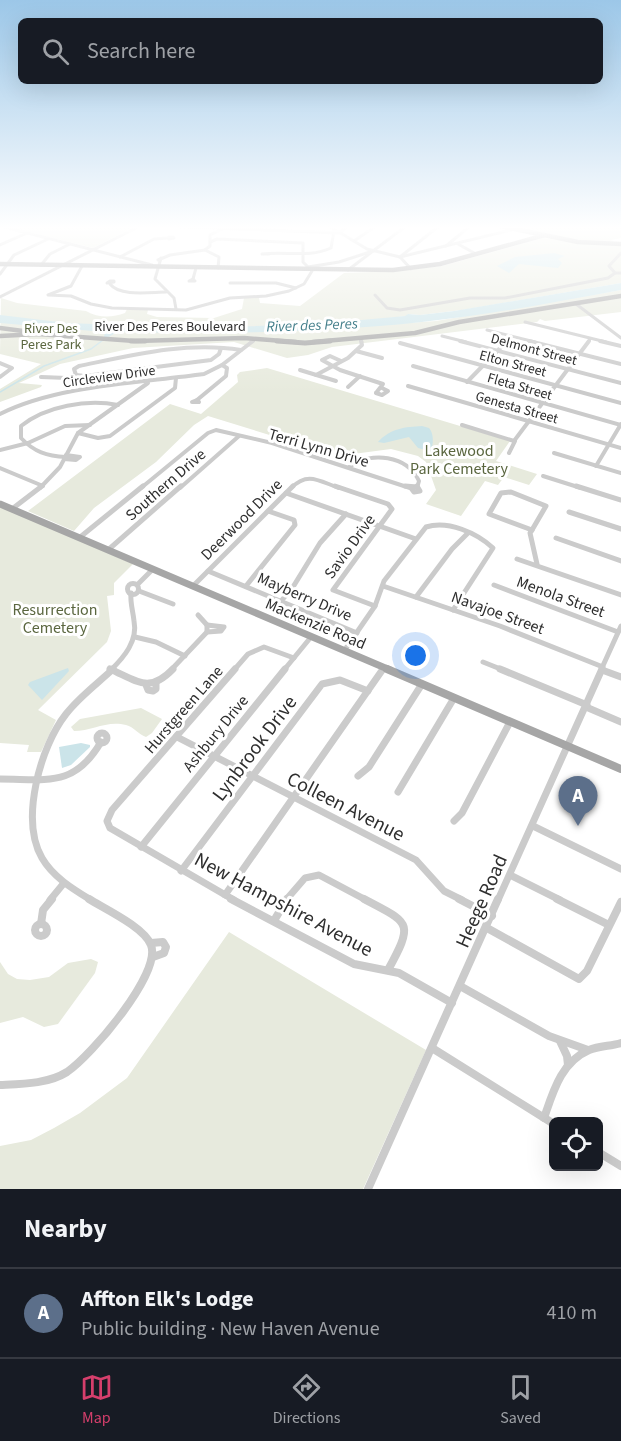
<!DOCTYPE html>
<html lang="en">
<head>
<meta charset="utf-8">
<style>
	body { margin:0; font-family:"Source Sans 3",sans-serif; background:#20242c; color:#f1f3f6 }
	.controls { position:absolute; right:18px; bottom:18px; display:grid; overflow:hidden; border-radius:9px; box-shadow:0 6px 24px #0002 }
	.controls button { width:54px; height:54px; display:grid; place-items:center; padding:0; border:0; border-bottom:2px solid #363941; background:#171b24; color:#f1f3f6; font:30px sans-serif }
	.you { position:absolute; left:416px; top:656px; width:21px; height:21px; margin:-15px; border:4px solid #fff; border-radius:50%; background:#1a73e8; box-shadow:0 0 0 9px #1a73e833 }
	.badge { display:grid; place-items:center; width:39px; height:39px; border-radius:50%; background:#d63f6c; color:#fff; font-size:20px; font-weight:700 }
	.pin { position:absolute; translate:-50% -50px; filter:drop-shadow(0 2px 3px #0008) }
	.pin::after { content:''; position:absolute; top:32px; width:21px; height:18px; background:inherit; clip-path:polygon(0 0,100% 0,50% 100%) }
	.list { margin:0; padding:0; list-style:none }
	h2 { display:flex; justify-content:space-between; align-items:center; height:78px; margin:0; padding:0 24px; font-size:26px }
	h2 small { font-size:20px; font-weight:400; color:#9ea1a6 }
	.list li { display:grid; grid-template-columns:39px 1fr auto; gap:18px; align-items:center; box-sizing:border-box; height:90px; padding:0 24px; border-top:2px solid #363941 }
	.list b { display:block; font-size:22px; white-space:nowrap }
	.list p { margin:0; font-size:20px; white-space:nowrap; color:#9ea1a6 }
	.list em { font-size:20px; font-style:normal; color:#9ea1a6 }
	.icon { flex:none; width:33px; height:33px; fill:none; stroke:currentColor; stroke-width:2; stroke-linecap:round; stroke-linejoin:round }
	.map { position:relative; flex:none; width:621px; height:1189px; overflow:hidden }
	.search { position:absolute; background:#171b24; box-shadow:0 6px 24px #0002; left:18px; right:18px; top:18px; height:66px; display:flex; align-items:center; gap:15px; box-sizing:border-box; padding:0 21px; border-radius:9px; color:#9ea1a6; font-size:22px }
	.sheet { height:168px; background:#171b24 }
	nav { display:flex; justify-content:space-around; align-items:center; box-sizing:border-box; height:84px; border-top:2px solid #363941; background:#171b24; font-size:16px; color:#9ea1a6 }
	nav a { display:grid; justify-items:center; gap:3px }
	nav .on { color:#d63f6c }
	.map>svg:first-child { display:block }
	.green { fill:#e7eadd }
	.water { fill:#cbe4e9 }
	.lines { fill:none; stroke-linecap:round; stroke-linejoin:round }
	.stream { stroke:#cbe4e9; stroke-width:1.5 }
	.minor-far4 { stroke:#cbcbcb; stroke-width:3 }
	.minor-far3 { stroke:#cbcbcb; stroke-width:4 }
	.minor-far2 { stroke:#cbcbcb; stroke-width:5 }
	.minor-far1 { stroke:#cbcbcb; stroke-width:7 }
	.minor { stroke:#cbcbcb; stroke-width:8 }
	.major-far3 { stroke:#a6a6a6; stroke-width:4.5 }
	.major-far2 { stroke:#a6a6a6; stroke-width:5 }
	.major-far1 { stroke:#a6a6a6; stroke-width:7 }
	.major { stroke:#a6a6a6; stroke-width:8 }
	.labels { text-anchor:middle; stroke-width:6; stroke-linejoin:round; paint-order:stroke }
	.far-street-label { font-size:14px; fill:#2e2e2e; stroke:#fff }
	.far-park-label { font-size:14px; fill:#5a663f; stroke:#fff }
	.far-water-label { font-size:15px; font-style:italic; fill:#437e8a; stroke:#fff }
	.street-label { font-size:16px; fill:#2e2e2e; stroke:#fff }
	.park-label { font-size:16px; fill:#5a663f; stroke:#fff }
	.near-street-label { font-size:20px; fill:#2e2e2e; stroke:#fff }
</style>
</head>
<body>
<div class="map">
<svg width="621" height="1189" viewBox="0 0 621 1189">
	<rect width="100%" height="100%" fill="#fff"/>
	<g class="green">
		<polygon points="5,226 136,226 93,248"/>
		<polygon points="540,226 621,226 621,238 611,240 615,243 593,243 524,230"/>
		<path d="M543,238L621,246V283L462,310L420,315L408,314L407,316L353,322L274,326L266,333L436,321L621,290V312L545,321L540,319L537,322L332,347L308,355L287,358L234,342L133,348L60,364L19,383L42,385L41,387L0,402V389L41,364L0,354L1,298L17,303L86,311C98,318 112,318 125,313L127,309L148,310L147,314L157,317L214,318L242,309L244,298H259L260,303L300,306L344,273L398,271L442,266Z"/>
		<polygon points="267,368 510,441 496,461 537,474 529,485 504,477 498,485 485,481 461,516 426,504 436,490 426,462 418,456 391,449 338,456 208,416 194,425 156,462 94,508 74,531 28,511 170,404 201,414 238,382 237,375 240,372"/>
		<polygon points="0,506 133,564 114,583 114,595 107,596 111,631 107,642 38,710 56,720 41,752 27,752 29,745 0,743"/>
		<path d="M141,708L162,719L152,733L146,737C138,734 134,727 126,725C107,720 92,731 74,731L71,727L80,719Z"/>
		<polygon points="229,932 426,1050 363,1189 0,1189 0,1146 31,1140 54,1128 80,1113 127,1078"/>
		<polygon points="91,959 98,962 95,973 58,1024 44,1027 23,1017 0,1023 0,962 8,974 17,979 30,980 49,977 68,963"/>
	</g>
	<g class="water">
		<polygon points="554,253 565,256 558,259 562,263 558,268 519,264 509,273 497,266 515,257"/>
		<path d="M621,283V290C555,302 489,315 422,322C320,333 219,334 117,332L107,338L104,337L105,332L0,323V315L67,323L121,325L223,327L318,324L405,316L408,314L420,315L454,311Z"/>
		<path d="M422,426L429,428C434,433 434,446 430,451L418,448L409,437L384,443L378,442C391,428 405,427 422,426Z"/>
		<polygon points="68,668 69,671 42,700 28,685 30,682"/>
		<polygon points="81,743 90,745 90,747 71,765 62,768 59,747"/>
	</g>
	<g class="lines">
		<polyline class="stream" points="0,392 44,366 91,349 103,340"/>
		<g class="minor-far4">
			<polyline points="0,226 152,265"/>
			<polyline points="164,226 339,233"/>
			<polyline points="329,226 367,249 400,257 515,229"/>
			<polyline points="514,229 525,226"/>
			<polyline points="340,232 349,226"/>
			<polygon points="169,237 173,237 174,238 169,239"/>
			<polyline points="354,241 376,226"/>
			<polyline points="458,244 476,254"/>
			<polyline points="0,245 27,233"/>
			<polyline points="446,246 470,226"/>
			<path d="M269,254H262C286,251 309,258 331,248L334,231"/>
			<polyline points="120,257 154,239 168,238"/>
			<polyline points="161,258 155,279 174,298 176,309"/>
			<polyline points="158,260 170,255 205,250"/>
			<polyline points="41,265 50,254 70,244"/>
			<polyline points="82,266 71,286 48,295 71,296 91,304 112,308 186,310 230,298 266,296 289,291 304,284 312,271 303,262 303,243 217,239 210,242"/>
			<polyline points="308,267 339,262 373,251"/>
			<polyline points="218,268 219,257 205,250 210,246 210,235 222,229"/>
			<polyline points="411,269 400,257 439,226"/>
			<polyline points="348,270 406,226"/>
			<polyline points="615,273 609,266 621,253"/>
			<polyline points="0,274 14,255 48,239"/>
			<polygon points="193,279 195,281 189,281"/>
			<polyline points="193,279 196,268"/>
			<polygon points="110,281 114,281 114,282 107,283"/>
			<polyline points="230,283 276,283 296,288"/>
			<path d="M110,284C120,297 151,292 166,292"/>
			<polyline points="375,295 387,308 400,310 470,298 505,298 608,278 615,273 621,273"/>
			<polyline points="0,297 140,226"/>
			<polyline points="576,304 621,338"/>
			<polyline points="525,322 606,342"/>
			<polyline points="487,330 535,342"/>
			<polyline points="442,336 466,342"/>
			<polyline points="361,338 362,342"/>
			<polyline points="251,342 255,339"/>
			<polyline points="505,342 510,336"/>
			<polyline points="588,342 590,339"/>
		</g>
		<g class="minor-far3">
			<polyline points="460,341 621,383"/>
			<polyline points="529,341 621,364"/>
			<polyline points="600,341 621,346"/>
			<polyline points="400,343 621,403"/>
			<polyline points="356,351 382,358"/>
			<polyline points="341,361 330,356 322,360 340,370 383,384 376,393"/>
			<polyline points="0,363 12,368 0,377"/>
			<polyline points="413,366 621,425"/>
			<polyline points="300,370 336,381"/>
			<path d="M76,375L74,369L79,366C132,355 187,341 241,350"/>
			<polyline points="76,375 85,376 211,360 219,354 221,348"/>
			<polyline points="316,375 348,358 362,345 361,341"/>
			<polyline points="41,377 67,378 76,375"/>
			<polyline points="467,382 507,341"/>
			<polyline points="408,386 621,448"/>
			<polyline points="348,387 360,376"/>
			<polyline points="376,393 382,395 388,391 382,388"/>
			<polygon points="197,400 199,402 192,402"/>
			<polyline points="197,400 226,376 227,368 222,365"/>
			<path d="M0,414C58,385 139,383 204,374L222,365L253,341"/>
			<polyline points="462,425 514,441"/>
			<polyline points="78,433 98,438 110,436 175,388 176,378"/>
			<polyline points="514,441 589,341"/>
			<polyline points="0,450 28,443 65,426 90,425"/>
			<polyline points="509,453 515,441"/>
			<polyline points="554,453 621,473"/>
			<path d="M66,457C47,456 34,452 21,438V426C46,406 87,399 118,405"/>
			<polyline points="64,459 76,460 80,457 66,455"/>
			<polyline points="596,466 621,424"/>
			<path d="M349,467C371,451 407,455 419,481L417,488"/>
			<polyline points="0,468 43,486"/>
			<polyline points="543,476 581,488"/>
			<polyline points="40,488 60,467 78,433 148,383"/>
			<polyline points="141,488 208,433 216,430 272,443 410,488"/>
			<polyline points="180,488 239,436"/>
			<path d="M291,488C308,471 319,481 339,488"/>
			<polyline points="413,488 417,487"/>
		</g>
		<g class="minor-far2">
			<polyline points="335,486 388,504 392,509 333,590 375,606"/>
			<polyline points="405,486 417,487"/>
			<polyline points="576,486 621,500"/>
			<polyline points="411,488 414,492 420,491 417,486"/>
			<polygon points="511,492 546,506 532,530 489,514 501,493"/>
			<polyline points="286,493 416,539"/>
			<polyline points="12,509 42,486"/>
			<polyline points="569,512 621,529"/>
			<polyline points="532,530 530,533 537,564"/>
			<polyline points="79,538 143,486"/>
			<polyline points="556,538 621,561"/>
			<polyline points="108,550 181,486"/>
			<polyline points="517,559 621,595"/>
			<polyline points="208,571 357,633"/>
			<circle cx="133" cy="589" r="5.5"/>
			<polyline points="137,585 153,569"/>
			<polyline points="494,585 618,632"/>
			<polyline points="193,586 293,486"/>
			<polyline points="246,586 295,525 294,520 268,511"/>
			<polyline points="383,586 500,626 603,667"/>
			<polyline points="139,591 173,604"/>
			<polyline points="416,597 452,549 468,533"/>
			<polyline points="282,600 293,587 320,543 346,514"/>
			<polyline points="207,625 224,627 221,631 207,632"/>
			<polyline points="135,637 156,642 185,656"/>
			<path d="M344,651L375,606L384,581L426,527C448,520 477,533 493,548L453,610"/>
			<polyline points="483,662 503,670"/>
			<polyline points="110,669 113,670"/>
			<path d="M111,670C124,657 138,641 134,621C133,611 130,603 131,593"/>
			<polyline points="171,670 207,632 207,625 198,615"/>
			<polyline points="234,670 248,654 264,647 294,658"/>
			<polyline points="284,670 311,637"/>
			<polyline points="382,670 384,668"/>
			<polyline points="601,670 621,626"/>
		</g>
		<g class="minor-far1">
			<path d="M110,669C137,681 149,694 173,669"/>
			<polyline points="500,669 587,705"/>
			<polyline points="602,670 621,677"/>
			<polyline points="146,685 148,690 153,691 156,689 156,683"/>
			<polyline points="586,707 621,722"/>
			<circle cx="102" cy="738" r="5"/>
			<polyline points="177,737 416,860 444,891 462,900"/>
			<polyline points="358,776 369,767 422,684"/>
			<path d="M0,779C47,779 74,788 101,742"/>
			<polyline points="398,792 454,698"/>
			<polyline points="454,821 462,813 510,722"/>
			<polyline points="533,826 621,869"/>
			<polyline points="141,847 285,669"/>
			<polyline points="181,871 322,684 340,680 368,691"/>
			<polyline points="510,875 560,900"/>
			<polyline points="225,895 383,669"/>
			<polyline points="50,900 64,883"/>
			<path d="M91,900C73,889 53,877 42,858C20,820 40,747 66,714C79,697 97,684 113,669"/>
			<polyline points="234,900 110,828 107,821 112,810 235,669"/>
			<polyline points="286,900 305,878 319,875 366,900"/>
			<polyline points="498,900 602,669"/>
		</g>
		<g class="minor">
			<polyline points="231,899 354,964 399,973 452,1003"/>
			<path d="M364,899C409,923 415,921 388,970"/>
			<polyline points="459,899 492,916"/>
			<polyline points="557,899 609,925"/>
			<polyline points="275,919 287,899"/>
			<circle cx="41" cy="930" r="6"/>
			<polyline points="41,924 43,910 52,899"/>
			<polyline points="487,928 579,979 587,971 621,902"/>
			<polyline points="151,943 163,942 166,947 164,953 153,957"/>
			<polyline points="460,986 549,1036 588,1050"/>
			<polyline points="560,1041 567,1056 568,1065"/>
			<polyline points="432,1048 554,1124"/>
			<path d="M0,1085C22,1084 48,1084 67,1072C91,1056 162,973 151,945C144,927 105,909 89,899"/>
			<path d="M544,1118C553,1092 561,1062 589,1050C599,1046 611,1046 621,1043"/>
			<polyline points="598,1152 621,1166"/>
			<polyline points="368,1189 498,899"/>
		</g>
		<g class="major-far3">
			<polyline points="500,226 578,242 621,244"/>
			<polyline points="0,264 393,270 440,264 545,235"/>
			<polyline points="0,328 23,331"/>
			<polyline points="0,336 38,334 135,341 244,338 296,342"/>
			<polyline points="313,342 415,333 459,322 621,296"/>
		</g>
		<g class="major-far2">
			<polyline points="131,341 145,341"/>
			<polyline points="277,341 305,343 330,341"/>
		</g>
		<polyline class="major-far1" points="0,504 390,670"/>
		<polyline class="major" points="387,669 621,769"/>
	</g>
	<linearGradient id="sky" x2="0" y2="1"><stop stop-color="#9cc7e8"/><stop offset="0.58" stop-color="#fff"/><stop offset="1" stop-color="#fff" stop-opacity="0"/></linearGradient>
	<rect width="621" height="392" fill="url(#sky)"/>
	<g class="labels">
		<g class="far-street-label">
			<text x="170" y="331">River Des Peres Boulevard</text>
			<text transform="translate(534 349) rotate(15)" y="5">Delmont Street</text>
			<text transform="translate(513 363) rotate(15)" y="5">Elton Street</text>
			<text transform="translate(109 376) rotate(-8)" y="5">Circleview Drive</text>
			<text transform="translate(520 386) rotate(16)" y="5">Fleta Street</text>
			<text transform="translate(517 407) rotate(16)" y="5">Genesta Street</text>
		</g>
		<g class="far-park-label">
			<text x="51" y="333">River Des<tspan x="51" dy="16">Peres Park</tspan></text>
		</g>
		<g class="far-water-label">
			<text transform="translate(312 325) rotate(-2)" y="5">River des Peres</text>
		</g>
		<g class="street-label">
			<text transform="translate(319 447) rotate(16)" y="6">Terri Lynn Drive</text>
			<text transform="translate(165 484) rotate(-41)" y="6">Southern Drive</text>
			<text transform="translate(241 519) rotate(-45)" y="6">Deerwood Drive</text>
			<text transform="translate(349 546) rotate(-54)" y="6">Savio Drive</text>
			<text transform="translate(305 596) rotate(23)" y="6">Mayberry Drive</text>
			<text transform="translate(561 596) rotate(20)" y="6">Menola Street</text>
			<text transform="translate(498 612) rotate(20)" y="6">Navajoe Street</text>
			<text transform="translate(316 623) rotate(23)" y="6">Mackenzie Road</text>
			<text transform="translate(183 709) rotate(-49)" y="6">Hurstgreen Lane</text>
			<text transform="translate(215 733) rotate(-51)" y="6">Ashbury Drive</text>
		</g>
		<g class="park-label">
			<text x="459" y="456">Lakewood<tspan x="459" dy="18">Park Cemetery</tspan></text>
			<text x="55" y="615">Resurrection<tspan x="55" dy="18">Cemetery</tspan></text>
		</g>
		<g class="near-street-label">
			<text transform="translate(254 748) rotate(-53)" y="7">Lynbrook Drive</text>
			<text transform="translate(346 806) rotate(27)" y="7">Colleen Avenue</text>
			<text transform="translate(481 901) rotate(-66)" y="7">Heege Road</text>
			<text transform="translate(284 904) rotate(28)" y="7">New Hampshire Avenue</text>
		</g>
	</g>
</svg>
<div class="controls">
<button><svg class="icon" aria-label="locate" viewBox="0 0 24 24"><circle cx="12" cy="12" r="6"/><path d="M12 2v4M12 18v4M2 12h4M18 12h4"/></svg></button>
</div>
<div class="you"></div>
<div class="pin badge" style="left:578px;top:826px;background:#5c6f8a">A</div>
<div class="search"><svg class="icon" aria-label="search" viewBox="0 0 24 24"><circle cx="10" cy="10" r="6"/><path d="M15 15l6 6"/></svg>Search here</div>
</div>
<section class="sheet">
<h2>Nearby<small></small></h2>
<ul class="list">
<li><span class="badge" style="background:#5c6f8a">A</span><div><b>Affton Elk's Lodge</b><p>Public building · New Haven Avenue</p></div><em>410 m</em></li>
</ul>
</section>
<nav>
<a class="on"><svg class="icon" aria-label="map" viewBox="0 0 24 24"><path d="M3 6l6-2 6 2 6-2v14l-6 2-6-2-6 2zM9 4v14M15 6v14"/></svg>Map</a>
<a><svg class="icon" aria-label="directions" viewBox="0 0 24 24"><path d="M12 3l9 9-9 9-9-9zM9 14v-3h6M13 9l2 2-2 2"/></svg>Directions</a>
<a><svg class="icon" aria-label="saved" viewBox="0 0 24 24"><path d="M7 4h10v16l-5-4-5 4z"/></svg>Saved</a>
</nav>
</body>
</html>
